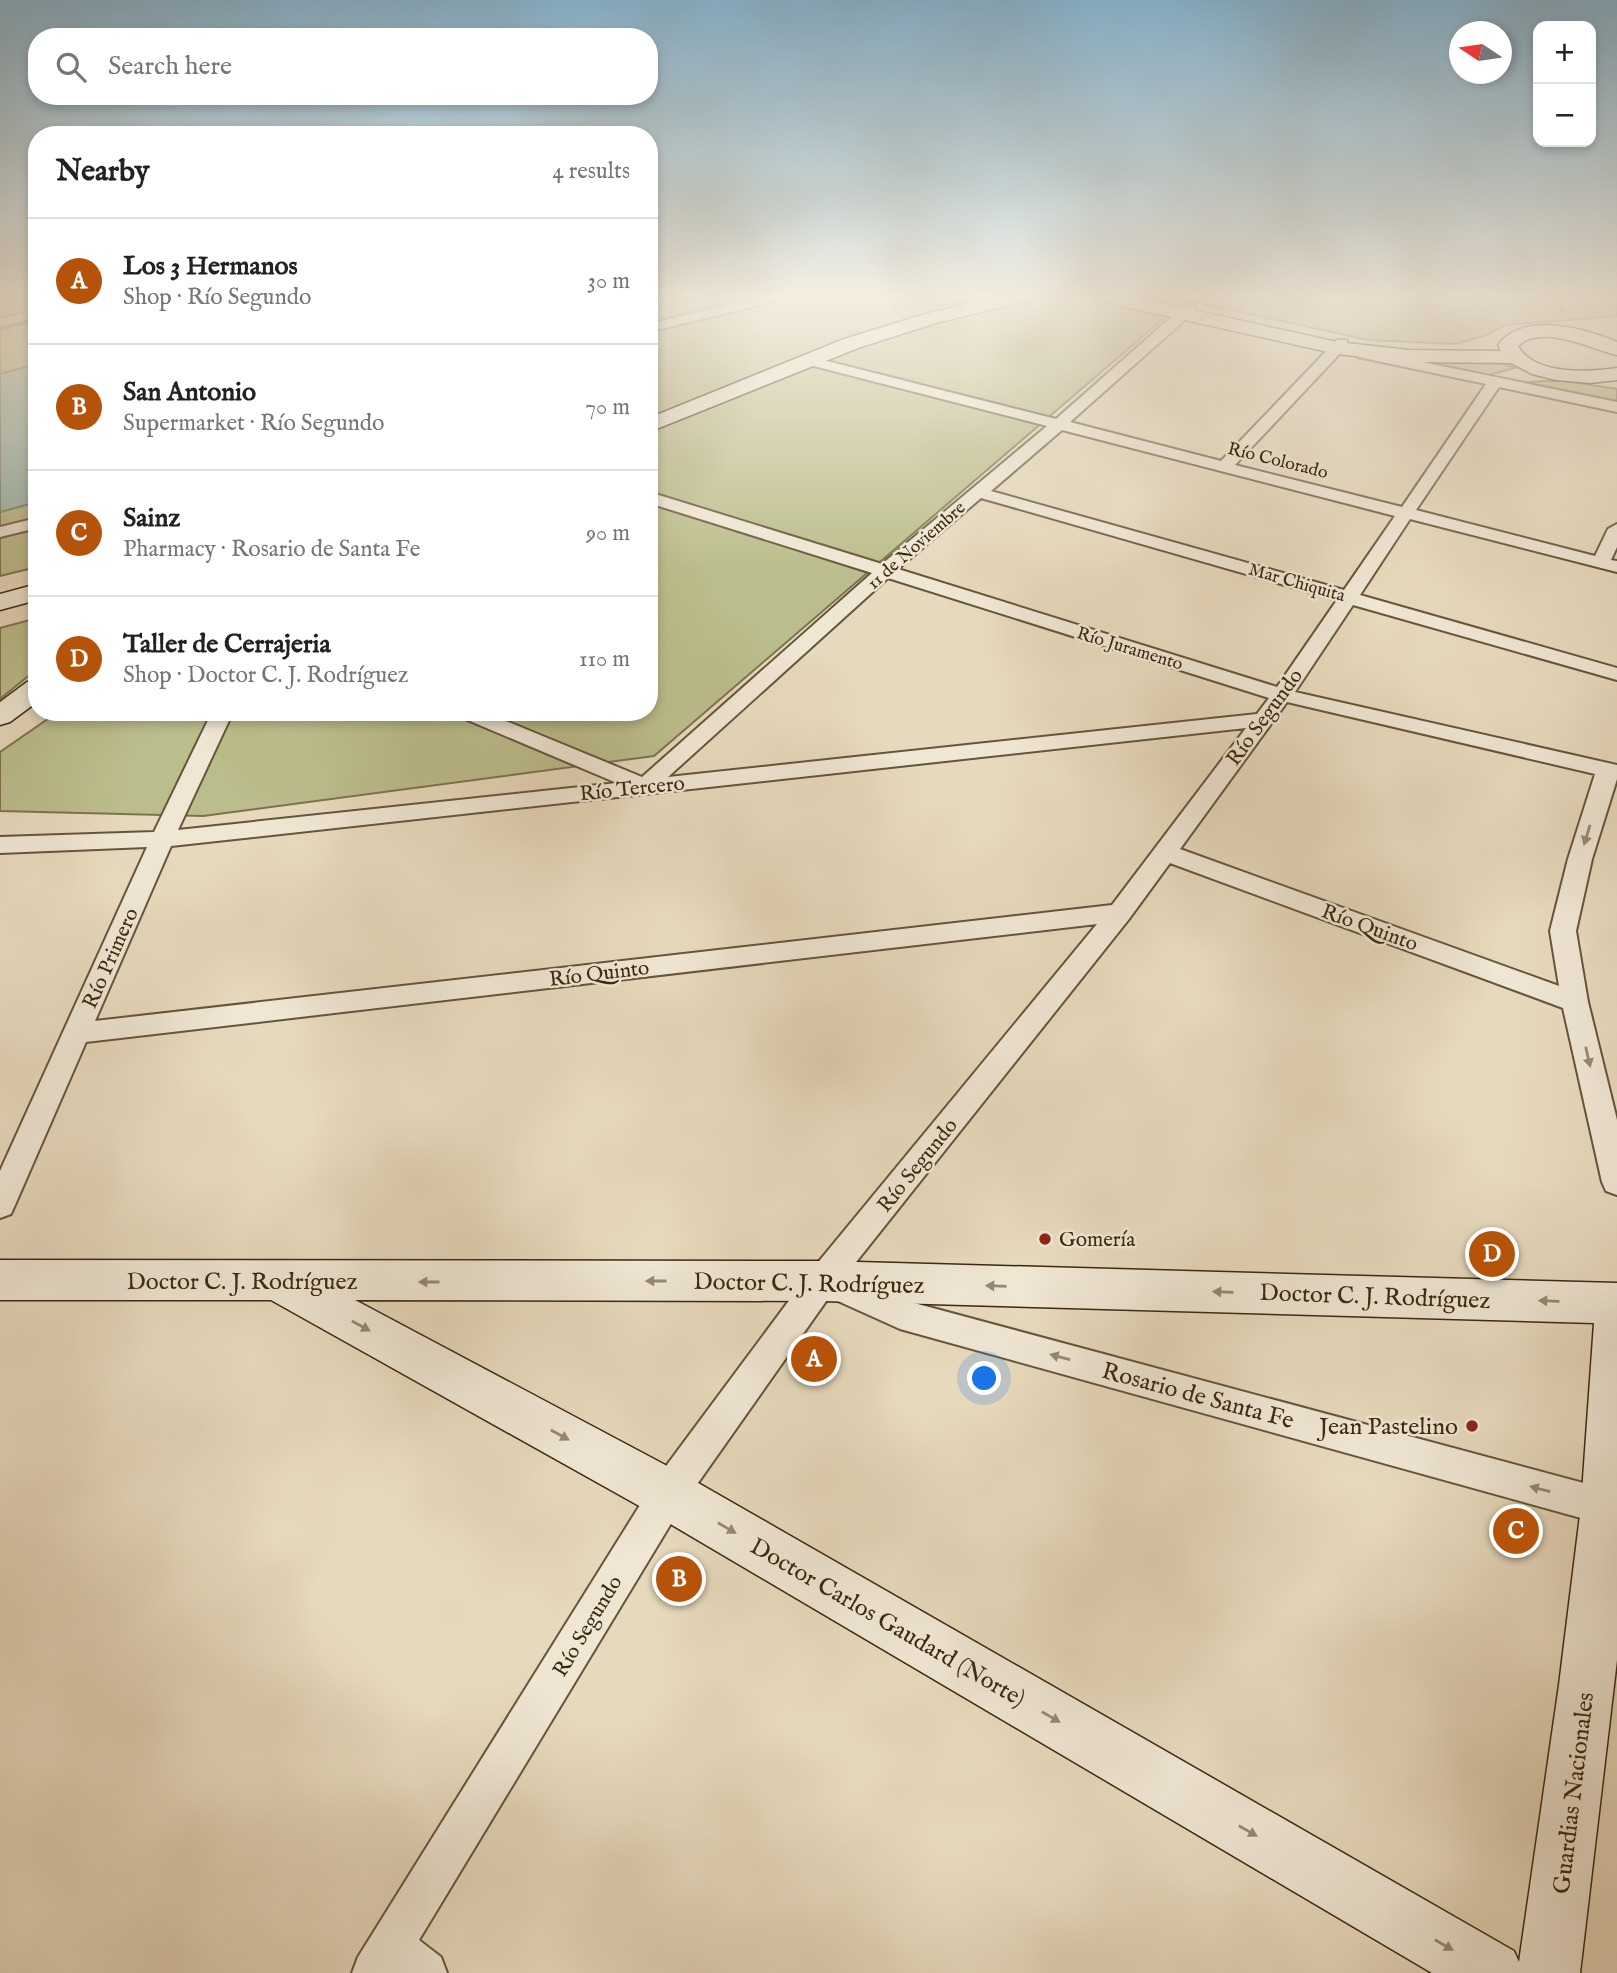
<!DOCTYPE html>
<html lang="en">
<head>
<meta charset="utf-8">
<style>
	body { margin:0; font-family:"IM FELL English",serif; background:#f2f2f2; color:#222 }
	.controls { position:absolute; right:21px; top:21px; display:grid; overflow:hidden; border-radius:14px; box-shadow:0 4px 10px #0003 }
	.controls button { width:63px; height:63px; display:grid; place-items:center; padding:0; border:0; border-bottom:2px solid #e0e0e0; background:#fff; color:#222; font:35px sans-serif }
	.compass { position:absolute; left:1449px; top:21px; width:63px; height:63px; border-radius:50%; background:#fff; box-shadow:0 4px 10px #0003; rotate:283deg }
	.you { position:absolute; left:985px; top:1379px; width:24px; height:24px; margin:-18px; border:5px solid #fff; border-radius:50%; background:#1a73e8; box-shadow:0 0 0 10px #1a73e833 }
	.badge { display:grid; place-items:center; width:46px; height:46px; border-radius:50%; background:#b45309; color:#fff; font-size:23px; font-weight:700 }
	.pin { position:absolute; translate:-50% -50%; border:4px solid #fff; box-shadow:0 2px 7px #0006 }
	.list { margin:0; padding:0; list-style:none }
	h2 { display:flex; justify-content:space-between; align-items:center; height:91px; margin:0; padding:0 28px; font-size:30px }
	h2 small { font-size:23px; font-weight:400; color:#767676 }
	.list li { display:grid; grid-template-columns:46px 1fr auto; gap:21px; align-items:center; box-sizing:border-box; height:126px; padding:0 28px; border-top:2px solid #e0e0e0 }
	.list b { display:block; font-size:26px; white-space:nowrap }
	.list p { margin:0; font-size:23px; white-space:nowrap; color:#767676 }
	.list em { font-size:23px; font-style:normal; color:#767676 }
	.icon { flex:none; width:38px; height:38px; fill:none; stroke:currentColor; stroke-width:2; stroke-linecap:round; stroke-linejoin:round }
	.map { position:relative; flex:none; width:1617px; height:1973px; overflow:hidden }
	.search { position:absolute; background:#fff; box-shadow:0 4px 10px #0003; left:28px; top:28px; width:630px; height:77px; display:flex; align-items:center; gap:18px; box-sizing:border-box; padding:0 24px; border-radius:28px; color:#767676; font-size:26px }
	.panel { position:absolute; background:#fff; box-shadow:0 4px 10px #0003; left:28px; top:126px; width:630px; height:595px; border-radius:28px }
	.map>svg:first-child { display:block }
	.green { fill:#bcbd8c; stroke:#7c734e; stroke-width:2 }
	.water { fill:#97bab3; stroke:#728071; stroke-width:2 }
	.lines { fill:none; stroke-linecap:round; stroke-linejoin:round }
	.street-casing { stroke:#66553a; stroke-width:4 }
	.secondary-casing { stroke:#3b290f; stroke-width:3 }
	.path { stroke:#3b290f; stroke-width:2.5; stroke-dasharray:2.5 2; stroke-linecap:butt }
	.street { fill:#efe6d4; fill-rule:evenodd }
	.secondary { fill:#efe6d4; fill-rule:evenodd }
	.oneway { fill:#958872 }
	.poi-dot { fill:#8f2418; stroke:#efe6d4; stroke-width:2.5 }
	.labels { text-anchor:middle; stroke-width:5; stroke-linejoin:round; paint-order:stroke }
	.far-street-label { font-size:18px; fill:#3b290f; stroke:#efe6d4 }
	.street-label { font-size:21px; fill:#3b290f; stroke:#efe6d4 }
	.poi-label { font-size:21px; fill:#3b290f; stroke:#efe6d4; text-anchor:start }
	.near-street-label { font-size:24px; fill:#3b290f; stroke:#efe6d4 }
	.near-poi-label { font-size:24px; fill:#3b290f; stroke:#efe6d4; text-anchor:end }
</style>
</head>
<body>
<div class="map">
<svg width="1617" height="1973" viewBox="0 0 1617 1973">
	<rect width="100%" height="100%" fill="#e7d9bd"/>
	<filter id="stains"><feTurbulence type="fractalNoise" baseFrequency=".00286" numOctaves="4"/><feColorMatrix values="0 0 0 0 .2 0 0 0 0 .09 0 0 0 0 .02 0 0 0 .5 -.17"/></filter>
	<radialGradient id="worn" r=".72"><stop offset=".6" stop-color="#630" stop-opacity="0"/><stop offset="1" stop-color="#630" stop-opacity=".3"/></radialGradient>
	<g class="green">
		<polygon points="720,294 1617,294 1617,316 1505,325 1484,336 1455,344 1368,340 1185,300 654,756 203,816 0,811 0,752 58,712 649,712 649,310"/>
		<polygon points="37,320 37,364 0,374 0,330"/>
		<path d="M1406,359C1437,360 1487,355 1515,368L1485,376Z"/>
		<polygon points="1544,381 1566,381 1617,389 1617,403 1518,383"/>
		<polygon points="37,502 37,567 0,576 0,512"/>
		<polygon points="37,618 37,669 0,699 0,628"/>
	</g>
	<g class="water">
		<polygon points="649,294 720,294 649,310"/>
		<polygon points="37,364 37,502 0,512 0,374"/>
	</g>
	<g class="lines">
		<defs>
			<g id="street">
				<polygon points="770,294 793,294 791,297 649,332 649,324"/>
				<polygon points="951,294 975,294 973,297 938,305 931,301"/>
				<path d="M1190,304L1195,305V311L1070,422L1221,461L1337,340H1347V346L1235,465L1402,507L1486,384L1358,357V351L1363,350L1617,402V412L1499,387L1416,510L1595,556L1608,529L1617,524V547L1611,560L1617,561V572L1410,519L1360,595L1617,668V680L1353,605L1295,692L1617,765V779L1592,859L1576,931L1588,1002L1617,1120V1195L1606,1191L1602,1182L1563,1008L1170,863L1129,919L845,1276L903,1300L1617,1492V1528L900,1329L829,1297L681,1507L419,1940L441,1957L447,1973H352L358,1957L655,1481L811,1271L1097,924L86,1042L15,1205L11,1214L0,1218V1171L147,847L0,853V837L154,832L212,712H233L178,830L617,783L458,716L455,712H484L642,777L872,573L649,503V492L882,564L1047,426L802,363L800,360L802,357L807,356L1056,419L1185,305ZM1062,430L1395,516L1344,590L991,491ZM981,498L1337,600L1277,687L898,569ZM888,578L1269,698L1257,714L668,777ZM1287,702L1595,774L1568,859L1550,931L1559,986L1180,849ZM1246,728L1112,905L95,1021L171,846Z"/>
				<polygon points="37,309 37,317 0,327 0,319"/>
				<polygon points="37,518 37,528 0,537 0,527"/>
			</g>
			<g id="secondary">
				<polygon points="1007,294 1042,294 1039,298 936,323 858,348 649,432 649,418 844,339 922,315"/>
				<path d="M1087,294H1121L1337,342L1409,350L1501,351L1498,345C1523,311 1585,328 1617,342V355C1591,349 1542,323 1518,346C1535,376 1589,372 1617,368V380L1590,383L1556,380L1532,374L1511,363L1409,362L1337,354L1096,300Z"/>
				<polygon points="37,584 37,600 0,610 0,594"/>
				<polygon points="37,679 37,702 10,722 0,725 0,702 27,682"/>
				<path d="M0,1260L822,1261L1617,1283V1660L1580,1973H1432L650,1512L271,1300H0ZM355,1300L822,1301L1594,1323L1581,1507L1559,1685L1519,1962L1514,1951L686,1476Z"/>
			</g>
		</defs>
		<use href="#street" class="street-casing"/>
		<use href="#secondary" class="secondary-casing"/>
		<polyline class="path" points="1556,294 1564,314"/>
		<use href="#street" class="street"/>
		<use href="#secondary" class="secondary"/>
	</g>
	<defs><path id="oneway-solid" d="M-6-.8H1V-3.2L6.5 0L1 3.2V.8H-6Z" transform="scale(1.75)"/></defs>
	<g class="oneway">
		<use href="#oneway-solid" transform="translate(1587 835) rotate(107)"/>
		<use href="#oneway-solid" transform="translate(1588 1057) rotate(77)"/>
		<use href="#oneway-solid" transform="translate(656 1281) rotate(180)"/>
		<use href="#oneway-solid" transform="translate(429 1282) rotate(180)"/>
		<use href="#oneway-solid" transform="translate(996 1286) rotate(-178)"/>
		<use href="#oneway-solid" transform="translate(1223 1292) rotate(-178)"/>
		<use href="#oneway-solid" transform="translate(1549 1301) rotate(-178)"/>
		<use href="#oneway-solid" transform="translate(361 1326) rotate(29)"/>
		<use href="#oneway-solid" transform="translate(1060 1357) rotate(-165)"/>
		<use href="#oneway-solid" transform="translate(560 1435) rotate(29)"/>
		<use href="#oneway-solid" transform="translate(1540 1489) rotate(-165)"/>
		<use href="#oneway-solid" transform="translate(727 1528) rotate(30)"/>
		<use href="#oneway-solid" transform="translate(1051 1717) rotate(30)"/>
		<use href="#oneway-solid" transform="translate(1248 1831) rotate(30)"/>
		<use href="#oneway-solid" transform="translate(1444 1945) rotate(30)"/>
	</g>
	<linearGradient id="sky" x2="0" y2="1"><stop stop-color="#87b6d3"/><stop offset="0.52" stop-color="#f4eee1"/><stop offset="1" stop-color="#f4eee1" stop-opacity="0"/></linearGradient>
	<rect width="1617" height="570" fill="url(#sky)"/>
	<g class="poi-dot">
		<circle cx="1045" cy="1239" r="7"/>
		<circle cx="1472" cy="1426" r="7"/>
	</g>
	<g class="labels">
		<g class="far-street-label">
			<text transform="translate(1278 460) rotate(14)" y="6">Río Colorado</text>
			<text transform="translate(916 545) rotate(-41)" y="6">11 de Noviembre</text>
			<text transform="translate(1297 582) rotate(16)" y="6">Mar Chiquita</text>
			<text transform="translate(1130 648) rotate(17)" y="6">Río Juramento</text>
		</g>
		<g class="street-label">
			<text transform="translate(1264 717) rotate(-54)" y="7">Río Segundo</text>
			<text transform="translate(632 788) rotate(-6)" y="7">Río Tercero</text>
			<text transform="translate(1370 927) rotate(20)" y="7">Río Quinto</text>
			<text transform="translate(110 958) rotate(-66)" y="7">Río Primero</text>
			<text transform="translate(599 973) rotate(-7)" y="7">Río Quinto</text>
			<text transform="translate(917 1165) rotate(-51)" y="7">Río Segundo</text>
			<text transform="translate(587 1626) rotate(-59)" y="7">Río Segundo</text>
		</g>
		<g class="poi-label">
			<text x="1059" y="1246">Gomería</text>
		</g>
		<g class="near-street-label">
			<text x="242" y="1289">Doctor C. J. Rodríguez</text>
			<text transform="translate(809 1283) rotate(1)" y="8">Doctor C. J. Rodríguez</text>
			<text transform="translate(1375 1296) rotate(2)" y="8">Doctor C. J. Rodríguez</text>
			<text transform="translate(1198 1395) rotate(15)" y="8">Rosario de Santa Fe</text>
			<text transform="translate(888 1622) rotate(30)" y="8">Doctor Carlos Gaudard (Norte)</text>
			<text transform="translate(1573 1793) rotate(-83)" y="8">Guardias Nacionales</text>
		</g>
		<g class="near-poi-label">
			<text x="1458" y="1434">Jean Pastelino</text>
		</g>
	</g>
	<rect width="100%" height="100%" filter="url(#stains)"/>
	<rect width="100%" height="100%" fill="url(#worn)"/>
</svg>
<div class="controls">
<button>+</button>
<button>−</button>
</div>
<svg class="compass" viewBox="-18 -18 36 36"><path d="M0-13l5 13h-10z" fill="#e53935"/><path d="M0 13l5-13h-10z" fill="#767676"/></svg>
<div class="you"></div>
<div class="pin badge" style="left:814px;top:1359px">A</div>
<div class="pin badge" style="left:679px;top:1579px">B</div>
<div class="pin badge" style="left:1516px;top:1531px">C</div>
<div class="pin badge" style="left:1492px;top:1254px">D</div>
<div class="search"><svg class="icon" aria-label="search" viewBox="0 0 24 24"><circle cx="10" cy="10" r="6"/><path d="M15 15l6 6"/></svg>Search here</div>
<section class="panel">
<h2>Nearby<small>4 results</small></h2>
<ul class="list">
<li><span class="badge">A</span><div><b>Los 3 Hermanos</b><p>Shop · Río Segundo</p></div><em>30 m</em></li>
<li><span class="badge">B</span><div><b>San Antonio</b><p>Supermarket · Río Segundo</p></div><em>70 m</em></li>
<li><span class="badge">C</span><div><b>Sainz</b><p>Pharmacy · Rosario de Santa Fe</p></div><em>90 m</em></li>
<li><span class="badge">D</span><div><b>Taller de Cerrajeria</b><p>Shop · Doctor C. J. Rodríguez</p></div><em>110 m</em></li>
</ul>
</section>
</div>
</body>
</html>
